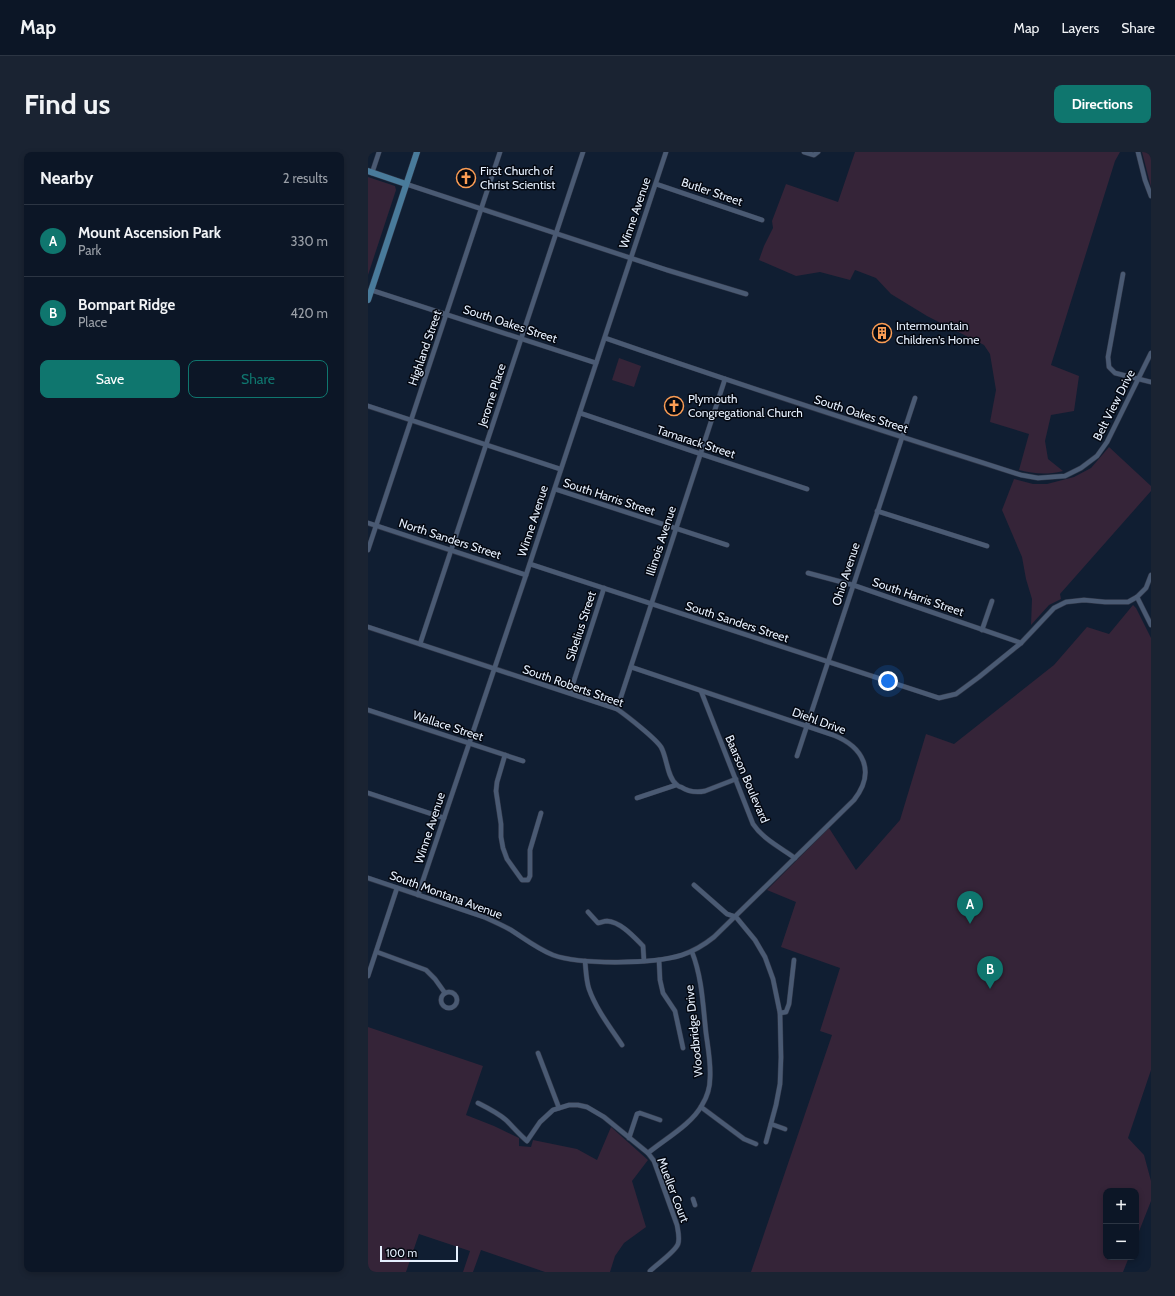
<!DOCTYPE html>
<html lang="en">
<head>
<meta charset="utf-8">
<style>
	body { margin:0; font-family:Cabin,sans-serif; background:#1a2332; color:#f1f3f6 }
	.controls { position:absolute; right:12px; bottom:12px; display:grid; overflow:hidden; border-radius:8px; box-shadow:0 2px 6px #0003 }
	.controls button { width:36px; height:36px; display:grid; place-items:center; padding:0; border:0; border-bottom:1px solid #2c3543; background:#0c1626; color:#f1f3f6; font:20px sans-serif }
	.scale { position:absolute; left:12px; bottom:10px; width:78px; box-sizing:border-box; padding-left:4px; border:2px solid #e6f0fe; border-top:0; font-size:11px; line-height:14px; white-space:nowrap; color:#e6f0fe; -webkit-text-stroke:3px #040811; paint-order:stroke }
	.you { position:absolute; left:520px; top:529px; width:14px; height:14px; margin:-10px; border:3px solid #fff; border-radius:50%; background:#1a73e8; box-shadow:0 0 0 6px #1a73e833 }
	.badge { display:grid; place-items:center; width:26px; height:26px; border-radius:50%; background:#0f766e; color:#fff; font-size:13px; font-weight:700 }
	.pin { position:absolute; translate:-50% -33px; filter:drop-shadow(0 1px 2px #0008) }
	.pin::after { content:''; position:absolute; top:21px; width:14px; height:12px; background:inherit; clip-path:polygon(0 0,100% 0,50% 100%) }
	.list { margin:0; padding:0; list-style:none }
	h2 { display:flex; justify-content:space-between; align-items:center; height:52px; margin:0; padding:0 16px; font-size:17px }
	h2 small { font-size:13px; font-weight:400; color:#9a9fa7 }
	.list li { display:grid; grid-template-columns:26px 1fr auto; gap:12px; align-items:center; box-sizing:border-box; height:72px; padding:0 16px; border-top:1px solid #2c3543 }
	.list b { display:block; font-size:15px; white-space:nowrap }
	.list p { margin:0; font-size:13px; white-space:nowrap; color:#9a9fa7 }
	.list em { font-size:13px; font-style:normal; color:#9a9fa7 }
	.actions { display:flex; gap:8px; padding:12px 16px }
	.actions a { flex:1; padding:9px 0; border:1px solid #0f766e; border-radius:8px; text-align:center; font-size:14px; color:#0f766e }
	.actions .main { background:#0f766e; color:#fff }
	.map { position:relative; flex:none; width:783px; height:1120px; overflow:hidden; border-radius:8px }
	header { display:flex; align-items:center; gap:24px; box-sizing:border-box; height:56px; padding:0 20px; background:#0c1626; border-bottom:1px solid #2c3543 }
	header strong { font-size:19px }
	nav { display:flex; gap:22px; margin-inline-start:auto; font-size:14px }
	.intro { display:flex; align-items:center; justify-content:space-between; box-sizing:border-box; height:96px; padding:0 24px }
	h1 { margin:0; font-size:28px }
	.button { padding:10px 18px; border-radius:8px; background:#0f766e; color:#fff; font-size:14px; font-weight:700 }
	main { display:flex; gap:24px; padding:0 24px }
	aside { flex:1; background:#0c1626; border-radius:8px; box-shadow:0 2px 6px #0003 }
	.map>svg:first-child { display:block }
	.green { fill:#352438 }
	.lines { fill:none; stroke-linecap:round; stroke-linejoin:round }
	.street-casing { stroke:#2f3647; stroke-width:5.5 }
	.secondary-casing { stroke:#2f3647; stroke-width:7 }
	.street { stroke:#4a5a73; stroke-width:4.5 }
	.secondary { stroke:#497b9b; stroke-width:6 }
	.labels { text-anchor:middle; stroke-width:3; stroke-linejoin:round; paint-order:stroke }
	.poi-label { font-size:12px; fill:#e6f0fe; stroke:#040811; text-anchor:start }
	.street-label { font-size:12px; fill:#e6f0fe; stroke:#040811 }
</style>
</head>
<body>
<header>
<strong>Map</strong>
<nav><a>Map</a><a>Layers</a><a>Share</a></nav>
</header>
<div class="intro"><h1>Find us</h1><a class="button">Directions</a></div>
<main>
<aside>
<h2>Nearby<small>2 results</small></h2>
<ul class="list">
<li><span class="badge">A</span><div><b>Mount Ascension Park</b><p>Park</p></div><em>330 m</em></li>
<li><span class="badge">B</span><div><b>Bompart Ridge</b><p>Place</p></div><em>420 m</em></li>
</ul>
<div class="actions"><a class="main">Save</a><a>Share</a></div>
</aside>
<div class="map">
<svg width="783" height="1120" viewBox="0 0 783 1120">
	<rect width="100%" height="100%" fill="#101e32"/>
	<g class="green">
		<path d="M487,0H752L747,9L683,213L711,224L706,259L683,263L677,289L680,307L695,319C679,323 666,322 651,318L661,282L622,270L628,238L622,202L616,193L559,164L523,142L508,126L487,118L482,128L452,120L428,124L391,108L396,94L405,76L404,69L418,32L470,50Z"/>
		<polygon points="774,0 783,0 783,35"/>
		<polygon points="0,25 27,34 28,38 0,123"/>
		<polygon points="251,206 273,214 266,235 244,228"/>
		<polygon points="741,295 783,334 783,339 692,442 693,447 681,453 663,473 664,447 658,427 654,405 634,358 646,327 665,332 679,332 706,325 723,316"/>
		<polygon points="765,453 768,456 783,486 783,918 760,986 776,1003 783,1029 783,1049 768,1087 768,1039 738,1039 738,1105 761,1105 755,1120 383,1120 464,883 452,879 472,816 413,795 428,750 399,738 461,676 488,718 532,668 558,582 586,592 686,513 719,475 741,482"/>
		<polygon points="0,875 115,914 98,963 126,974 151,986 151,994 163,995 165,988 209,997 229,1008 243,975 280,1008 264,1029 278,1075 256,1091 247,1104 242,1120 177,1120 113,1098 105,1120 95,1120 102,1099 51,1082 38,1120 0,1120"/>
	</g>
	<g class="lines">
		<defs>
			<g id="street">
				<polyline points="436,0 446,3 450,0"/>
				<polyline points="770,0 777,28 783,44"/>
				<polyline points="4,21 11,0"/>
				<polyline points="38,32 299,118 378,142"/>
				<polyline points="288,32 394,68"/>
				<polyline points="755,122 740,205 741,215 747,221 783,230"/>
				<polyline points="3,138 228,211"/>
				<path d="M237,186C375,234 514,279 653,323L670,326L697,324L713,316L729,304L739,290L783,201"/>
				<polyline points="0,254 192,317"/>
				<polyline points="212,261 333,302 439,337"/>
				<polyline points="187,337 359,393"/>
				<polyline points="509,359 619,394"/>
				<polyline points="0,371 158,423"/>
				<polyline points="0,398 132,0"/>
				<polyline points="162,412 571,546 588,542 611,525 653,491 686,456 698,450 716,448 737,450 760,450 769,445 778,436 783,423"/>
				<polyline points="440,421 485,433 653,491"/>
				<polyline points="769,445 783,473"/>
				<path d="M0,475L249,557C259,564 287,586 293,595C299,605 299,625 308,632C309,633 312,635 313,635C321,640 328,641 337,639L368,627"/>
				<polyline points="614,478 624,449"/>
				<polyline points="52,492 215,0"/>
				<path d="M333,539L385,672C395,687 413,696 427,706"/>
				<polyline points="202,541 236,436"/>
				<polyline points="249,557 357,227"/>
				<polyline points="0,558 155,609"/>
				<polyline points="137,603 129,630 128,639 133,672 133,685 135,696 139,707 154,728 160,728 162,724 162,698 173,661"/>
				<polyline points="429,604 547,246"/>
				<polyline points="0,641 76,666"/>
				<polyline points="269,646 308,633"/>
				<path d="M0,726L116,765C125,769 134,773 143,778C157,787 170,797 185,803C213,813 286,812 314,803C326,799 336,793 346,785L486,648C508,620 496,595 465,583L263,515"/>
				<polyline points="326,733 359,762 368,765 387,788 397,805 405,827 412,861 413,905 412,932 408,953 398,990"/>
				<polyline points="50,743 158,423 298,0"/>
				<path d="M220,760L230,771C232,771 236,769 239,769C253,770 266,785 275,794L276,809"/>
				<polyline points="9,800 58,818 67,827 77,841"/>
				<polyline points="291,808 292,828 295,841 307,859 315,896"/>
				<path d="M217,809C218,818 218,828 221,837C228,857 242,875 254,893"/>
				<polyline points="0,824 29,736"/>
				<circle cx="81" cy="848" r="8"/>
				<polyline points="412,861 418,860 421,852 426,808"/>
				<polyline points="170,901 191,956"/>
				<path d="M110,951C120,956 130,961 138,968C145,975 151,982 159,989L172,970L185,958L201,953H210L219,955L236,965L280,1001L286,1009L309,1073C310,1079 312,1086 310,1092C307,1100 289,1112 282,1119"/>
				<polyline points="333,955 376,987 388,992"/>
				<polyline points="403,972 417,977"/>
				<polyline points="261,986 269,962 272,961 292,968"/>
				<path d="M280,1001C297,987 324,972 334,953C339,945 342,936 342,926C343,911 340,896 338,881C335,854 334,825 324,800"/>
				<polyline points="325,1047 327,1053"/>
			</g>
			<g id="secondary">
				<polyline points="0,19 38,32"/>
				<polyline points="0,148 49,0"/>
			</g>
		</defs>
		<use href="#street" class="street-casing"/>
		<use href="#secondary" class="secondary-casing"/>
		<use href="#street" class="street"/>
		<use href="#secondary" class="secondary"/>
	</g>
	<defs>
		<symbol id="church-ring" viewBox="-11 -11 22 22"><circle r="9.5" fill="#040811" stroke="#fc9d54" stroke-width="1.5"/><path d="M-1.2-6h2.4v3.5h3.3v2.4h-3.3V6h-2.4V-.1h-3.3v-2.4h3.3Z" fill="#fc9d54"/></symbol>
		<symbol id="building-ring" viewBox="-11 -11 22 22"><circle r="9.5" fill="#040811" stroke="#fc9d54" stroke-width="1.5"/><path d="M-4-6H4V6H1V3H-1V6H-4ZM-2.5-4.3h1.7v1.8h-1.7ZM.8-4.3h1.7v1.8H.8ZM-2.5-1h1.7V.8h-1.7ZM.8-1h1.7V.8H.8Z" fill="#fc9d54"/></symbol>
	</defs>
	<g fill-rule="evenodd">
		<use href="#church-ring" x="87" y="15" width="22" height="22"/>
		<use href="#building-ring" x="503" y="170" width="22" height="22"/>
		<use href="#church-ring" x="295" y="243" width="22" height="22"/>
	</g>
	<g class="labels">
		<g class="poi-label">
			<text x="112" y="23">First Church of<tspan x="112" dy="14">Christ Scientist</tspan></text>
			<text x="528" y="178">Intermountain<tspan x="528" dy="14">Children's Home</tspan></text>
			<text x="320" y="251">Plymouth<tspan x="320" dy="14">Congregational Church</tspan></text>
		</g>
		<g class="street-label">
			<text transform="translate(344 40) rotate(19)" y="4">Butler Street</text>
			<text transform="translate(267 61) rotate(-71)" y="4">Winne Avenue</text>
			<text transform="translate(142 172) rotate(18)" y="4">South Oakes Street</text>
			<text transform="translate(57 196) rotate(-71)" y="4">Highland Street</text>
			<text transform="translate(124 243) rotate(-72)" y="4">Jerome Place</text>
			<text transform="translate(746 253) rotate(-63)" y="4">Belt View Drive</text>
			<text transform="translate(493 262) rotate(18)" y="4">South Oakes Street</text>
			<text transform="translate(328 290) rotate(18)" y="4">Tamarack Street</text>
			<text transform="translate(241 345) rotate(18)" y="4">South Harris Street</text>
			<text transform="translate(165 369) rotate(-72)" y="4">Winne Avenue</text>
			<text transform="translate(82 387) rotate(18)" y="4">North Sanders Street</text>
			<text transform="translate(293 389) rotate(-72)" y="4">Illinois Avenue</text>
			<text transform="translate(478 422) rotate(-72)" y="4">Ohio Avenue</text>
			<text transform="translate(550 445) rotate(19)" y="4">South Harris Street</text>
			<text transform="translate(369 470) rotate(18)" y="4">South Sanders Street</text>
			<text transform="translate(213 474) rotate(-72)" y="4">Sibelius Street</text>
			<text transform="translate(205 534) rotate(19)" y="4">South Roberts Street</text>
			<text transform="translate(451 569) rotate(20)" y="4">Diehl Drive</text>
			<text transform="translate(80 574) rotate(18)" y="4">Wallace Street</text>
			<text transform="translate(379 627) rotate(67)" y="4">Baarson Boulevard</text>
			<text transform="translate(62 676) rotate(-72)" y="4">Winne Avenue</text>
			<text transform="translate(78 743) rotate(20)" y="4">South Montana Avenue</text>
			<text transform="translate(326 879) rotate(-96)" y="4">Woodbridge Drive</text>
			<text transform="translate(305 1038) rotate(69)" y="4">Mueller Court</text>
		</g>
	</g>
</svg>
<div class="controls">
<button>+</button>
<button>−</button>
</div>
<div class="scale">100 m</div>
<div class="you"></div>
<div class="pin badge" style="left:602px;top:772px">A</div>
<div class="pin badge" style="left:622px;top:837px">B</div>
</div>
</main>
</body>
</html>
